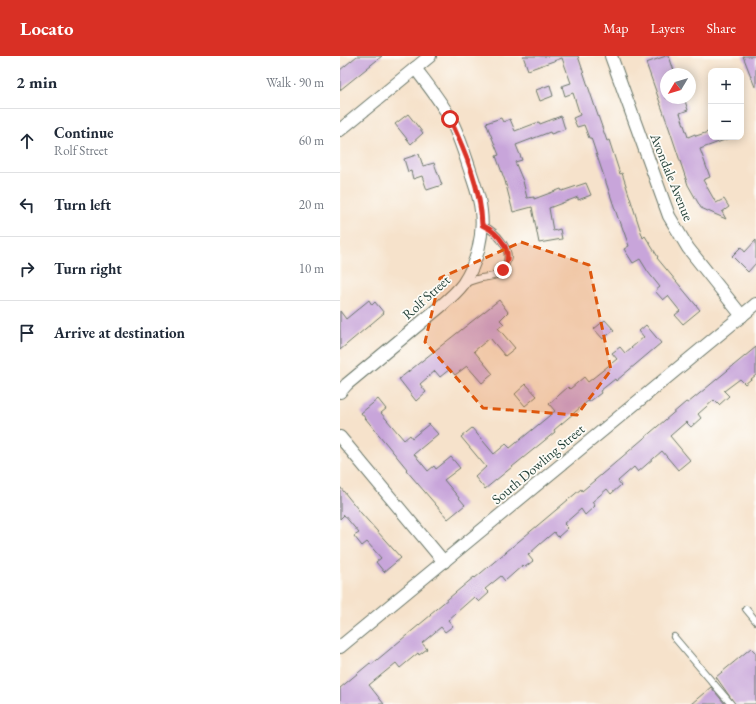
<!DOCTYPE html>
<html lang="en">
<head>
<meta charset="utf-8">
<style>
	body { margin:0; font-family:"EB Garamond",serif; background:#f6f6f7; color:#1f2937 }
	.controls { position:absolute; right:12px; top:12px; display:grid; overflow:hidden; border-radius:8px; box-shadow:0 2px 10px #0003 }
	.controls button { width:36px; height:36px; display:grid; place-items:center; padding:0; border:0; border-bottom:1px solid #e0e1e3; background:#fff; color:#1f2937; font:20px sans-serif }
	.compass { position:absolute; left:320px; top:12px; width:36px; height:36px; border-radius:50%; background:#fff; box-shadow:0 2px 10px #0003; rotate:232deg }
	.stop { position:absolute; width:12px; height:12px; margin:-9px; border:3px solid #d93025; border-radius:50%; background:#fff }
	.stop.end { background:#d93025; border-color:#fff; box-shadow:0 1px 4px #0008 }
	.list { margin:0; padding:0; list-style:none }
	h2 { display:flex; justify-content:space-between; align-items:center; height:52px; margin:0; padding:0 16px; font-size:17px }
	h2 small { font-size:13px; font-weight:400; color:#747a83 }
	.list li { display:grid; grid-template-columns:26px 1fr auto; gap:12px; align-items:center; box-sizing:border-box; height:64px; padding:0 16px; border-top:1px solid #e0e1e3 }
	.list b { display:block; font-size:15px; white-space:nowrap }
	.list p { margin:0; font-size:13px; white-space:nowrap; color:#747a83 }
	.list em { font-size:13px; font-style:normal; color:#747a83 }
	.icon { flex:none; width:22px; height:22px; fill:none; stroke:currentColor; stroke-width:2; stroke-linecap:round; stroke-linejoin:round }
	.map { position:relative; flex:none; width:416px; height:648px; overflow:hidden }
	header { display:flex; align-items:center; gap:24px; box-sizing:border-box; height:56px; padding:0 20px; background:#d93025; color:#fff }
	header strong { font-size:19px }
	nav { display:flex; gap:22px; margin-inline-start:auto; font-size:14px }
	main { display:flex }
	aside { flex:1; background:#fff }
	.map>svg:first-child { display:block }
	.building { fill:#c8a5da }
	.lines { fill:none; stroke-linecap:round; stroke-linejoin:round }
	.service-casing { stroke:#6a7769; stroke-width:8 }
	.minor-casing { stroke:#6a7769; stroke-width:14 }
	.service { stroke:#fff; stroke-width:6 }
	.minor { stroke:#fff; stroke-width:12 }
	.route { stroke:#d93025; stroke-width:5 }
	.marked { fill:#de580e; fill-opacity:0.2; stroke:#de580e; stroke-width:3; stroke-dasharray:8 5; stroke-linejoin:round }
	.labels { text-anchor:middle; stroke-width:3.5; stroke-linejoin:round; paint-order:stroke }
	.street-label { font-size:14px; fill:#1f3d34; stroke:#fdfcf7 }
</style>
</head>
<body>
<header>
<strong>Locato</strong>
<nav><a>Map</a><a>Layers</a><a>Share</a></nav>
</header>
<main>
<aside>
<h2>2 min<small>Walk · 90 m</small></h2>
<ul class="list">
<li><svg class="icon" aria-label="ahead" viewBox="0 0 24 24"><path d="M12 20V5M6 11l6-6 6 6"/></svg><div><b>Continue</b><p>Rolf Street</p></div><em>60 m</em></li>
<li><svg class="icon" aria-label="left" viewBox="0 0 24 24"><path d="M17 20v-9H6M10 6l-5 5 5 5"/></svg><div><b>Turn left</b></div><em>20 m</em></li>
<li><svg class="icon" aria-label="right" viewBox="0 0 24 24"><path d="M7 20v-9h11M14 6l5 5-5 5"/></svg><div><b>Turn right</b></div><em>10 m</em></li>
<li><svg class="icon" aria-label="arrive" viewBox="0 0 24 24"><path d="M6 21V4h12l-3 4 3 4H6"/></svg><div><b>Arrive at destination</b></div></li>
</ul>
</aside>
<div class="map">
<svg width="416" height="648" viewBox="0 0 416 648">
	<rect width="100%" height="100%" fill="#fdfcf7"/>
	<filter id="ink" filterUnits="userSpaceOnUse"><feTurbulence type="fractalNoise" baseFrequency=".025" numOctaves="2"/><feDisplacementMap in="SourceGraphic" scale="8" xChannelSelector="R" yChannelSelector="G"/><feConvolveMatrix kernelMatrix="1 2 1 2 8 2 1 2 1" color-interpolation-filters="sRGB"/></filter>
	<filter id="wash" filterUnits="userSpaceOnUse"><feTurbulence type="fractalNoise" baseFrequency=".012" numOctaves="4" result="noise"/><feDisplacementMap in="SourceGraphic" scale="16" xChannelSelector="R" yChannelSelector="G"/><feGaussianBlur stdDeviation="0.9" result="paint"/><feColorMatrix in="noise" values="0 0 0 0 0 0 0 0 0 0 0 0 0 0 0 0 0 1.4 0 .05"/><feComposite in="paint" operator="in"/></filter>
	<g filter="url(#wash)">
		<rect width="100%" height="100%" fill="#f6e2cb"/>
		<g id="blocks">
			<g class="building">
				<polygon points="17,0 42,0 0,34 0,14"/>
				<polygon points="183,0 238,0 256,54 267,85 269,84 280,118 282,117 303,182 305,180 318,201 317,202 360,254 343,268 335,259 340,255 328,240 323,244 315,235 320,231 308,216 300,203 293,207 284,193 289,190 280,165 279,165 251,82 249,82 244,69 237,71 233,62 240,59 233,37 225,40 222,30 231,27 222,2 188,14"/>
				<polygon points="326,0 329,0 335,18 326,18 326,42 344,42 348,54 340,57 348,81 355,78 356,80 371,75 371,81 390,81 390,82 360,93 370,121 363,124 376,147 384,143 389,151 382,156 386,163 361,152 348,129 329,72 306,7"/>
				<polygon points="403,0 416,0 416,31 415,31"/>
				<polygon points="210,29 213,40 200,45 196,34"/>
				<polygon points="68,58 83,77 71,88 55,68"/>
				<polygon points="221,60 225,73 211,78 210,76 176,89 182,104 175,106 183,125 187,142 194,141 194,143 221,133 222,135 246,127 251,139 238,144 238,141 209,152 213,175 220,173 222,183 199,187 192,151 173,156 165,125 156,100 159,99 146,67 161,62 163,66 170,63 175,75 199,66 200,68"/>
				<polygon points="79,98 83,110 94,107 102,129 87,134 82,120 73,123 71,115 68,116 64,103"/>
				<polygon points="416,184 416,207 408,216 392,200 401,191 405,196"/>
				<polygon points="29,244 32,249 35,246 44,257 0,294 0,255 6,263"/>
				<polygon points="159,244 168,256 160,264 164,268 158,272 175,292 165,300 150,282 134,295 153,318 142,327 127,310 115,319 110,313 100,321 95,315 80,328 86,336 76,345 59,323"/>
				<polygon points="265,264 274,274 263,283 254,273"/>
				<polygon points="306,269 321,287 276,325 275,323 260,335 261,337 249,346 248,345 214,374 215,376 145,433 135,421 146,411 121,381 132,372 154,398 166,388 170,392 215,355 209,348 228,331 230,333 244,321 248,326 277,303 272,297 280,291 285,297 304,281 299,275"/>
				<polygon points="416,291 416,319 405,328 400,323 384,335 389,340 379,349 374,344 358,358 361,362 351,371 346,366 330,380 350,404 338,414 322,395 298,416 294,411 278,425 281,429 271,438 267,433 252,446 255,450 245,459 241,453 224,468 228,472 218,481 214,476 199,489 188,499 193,505 185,511 183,509 165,525 161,520 145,533 149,537 139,546 134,541 108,564 113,570 105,576 101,571 82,587 87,593 79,599 78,597 60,612 56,607 29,629 44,648 0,648 0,632 30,607 31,609 91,559 90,558 134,521 135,522 241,433 242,435 268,413 346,346 348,347"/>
				<polygon points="186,328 197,340 185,350 175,338"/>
				<polygon points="38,343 46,353 41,357 64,384 70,379 72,382 89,368 98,378 74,398 88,415 94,410 96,413 111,401 120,412 104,424 125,449 108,463 66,414 67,413 21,357"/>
				<polygon points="0,431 21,457 61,502 44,516 36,506 41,502 27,486 22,490 14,480 19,477 4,459 0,463"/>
				<polygon points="411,592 416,597 416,648 395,648 376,621"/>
				<polygon points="371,631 385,648 351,648"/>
			</g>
		</g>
	</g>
	<g filter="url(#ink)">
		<use href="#blocks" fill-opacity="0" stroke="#6a7769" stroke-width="1"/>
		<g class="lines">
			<defs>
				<g id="service">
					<path d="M126,227C131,225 136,223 141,222C146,221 152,221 156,219C160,218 163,213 165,210C175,194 155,175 142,169"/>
					<polyline points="406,553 416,565"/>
					<polyline points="334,581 391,648"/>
				</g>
				<g id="minor">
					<polyline points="271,0 329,160 348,192 402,260"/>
					<polyline points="0,74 90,0"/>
					<path d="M0,336L7,328L101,250C109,243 117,236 123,228C137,207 144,180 141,155C140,141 134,127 130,114C124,96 119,79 110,62C100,44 87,28 75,12"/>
					<polyline points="0,381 104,506"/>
					<polyline points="0,591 416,248"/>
				</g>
			</defs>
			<use href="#service" class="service-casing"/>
			<use href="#minor" class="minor-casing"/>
			<use href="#service" class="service"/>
			<use href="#minor" class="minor"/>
		</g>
	</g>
	<g class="lines" filter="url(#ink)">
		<path class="route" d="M110,63C125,95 141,133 142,169C159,177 175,195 163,214"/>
	</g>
	<path class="marked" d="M181,186L249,209L271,314L237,359L143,352L85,286L100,222Z"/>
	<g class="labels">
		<g class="street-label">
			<text transform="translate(332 121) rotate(68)" y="5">Avondale Avenue</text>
			<text transform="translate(86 241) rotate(-42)" y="5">Rolf Street</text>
			<text transform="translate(198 408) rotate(-40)" y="5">South Dowling Street</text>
		</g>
	</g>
</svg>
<div class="controls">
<button>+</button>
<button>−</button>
</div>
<svg class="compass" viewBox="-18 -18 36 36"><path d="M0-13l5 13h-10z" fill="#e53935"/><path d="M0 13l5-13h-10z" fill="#747a83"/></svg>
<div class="stop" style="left:110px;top:63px"></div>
<div class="stop end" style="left:163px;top:214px"></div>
</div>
</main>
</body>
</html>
